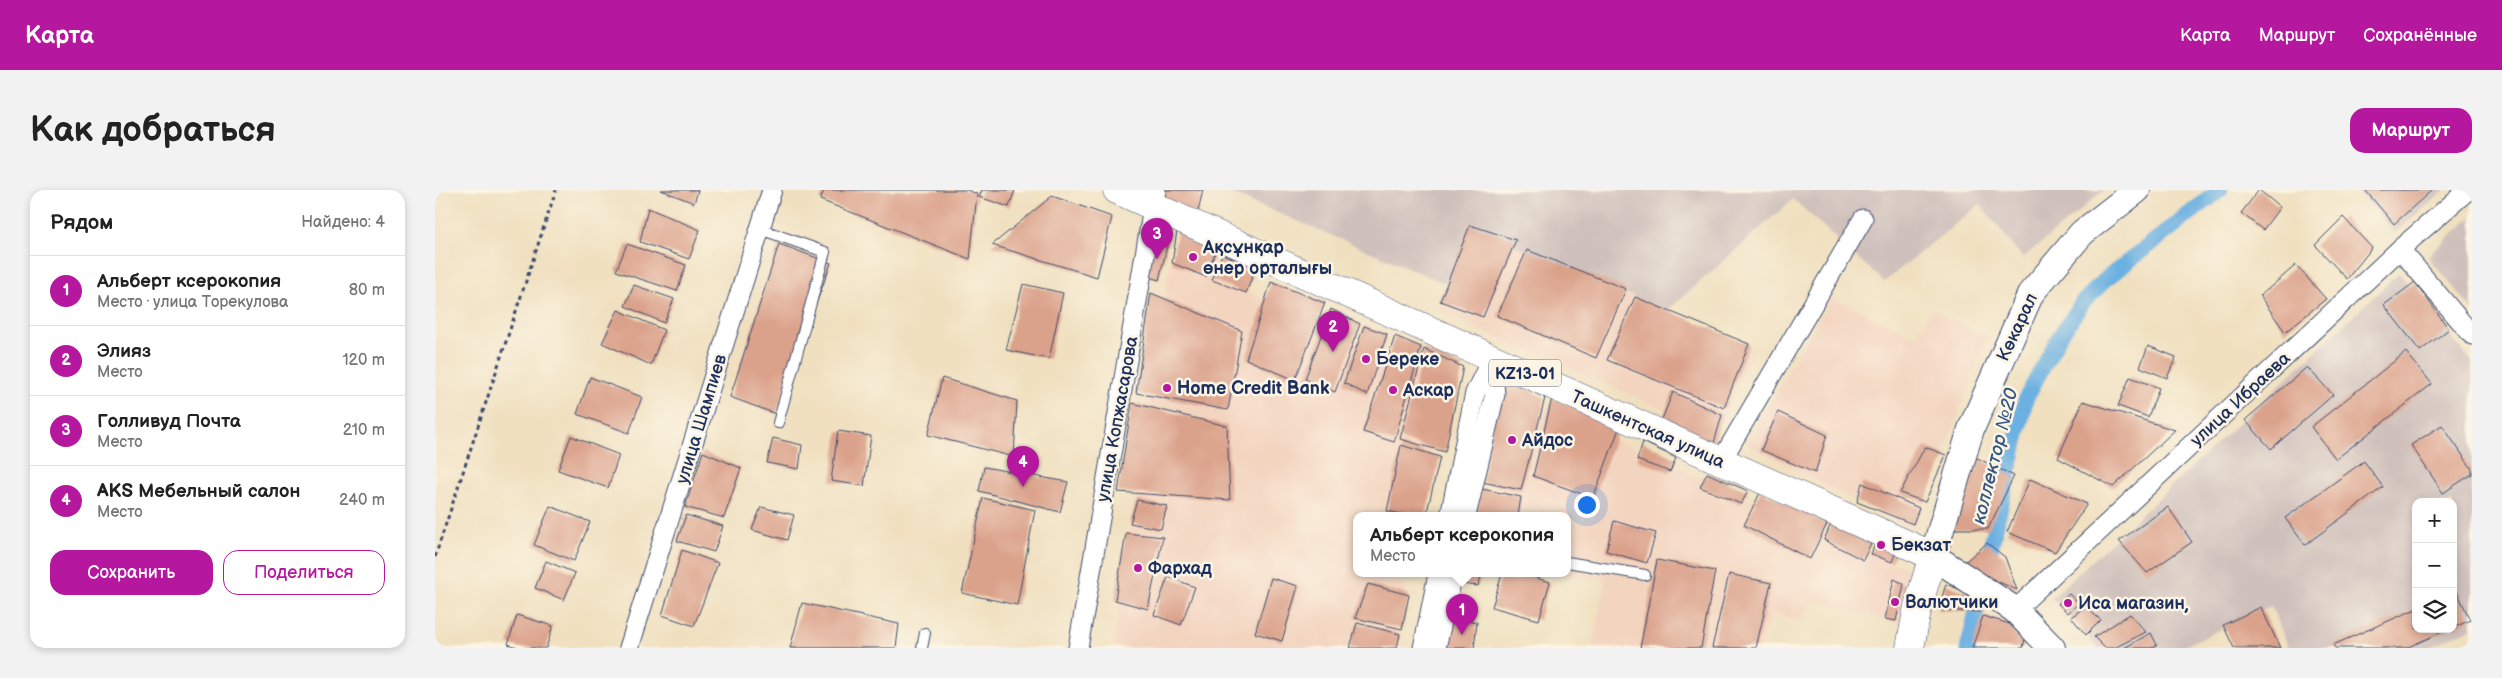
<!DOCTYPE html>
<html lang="ru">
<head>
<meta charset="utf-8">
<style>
	body { margin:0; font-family:"Balsamiq Sans",sans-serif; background:#f2f2f2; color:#222 }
	.controls { position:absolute; right:15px; bottom:15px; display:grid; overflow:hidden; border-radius:10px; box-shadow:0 2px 8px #0003 }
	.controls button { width:45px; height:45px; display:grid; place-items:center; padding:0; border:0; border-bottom:1px solid #e0e0e0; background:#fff; color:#222; font:25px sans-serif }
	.you { position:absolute; left:1151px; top:314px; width:18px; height:18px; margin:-12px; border:4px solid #fff; border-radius:50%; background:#1a73e8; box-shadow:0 0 0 8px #1a73e833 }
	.badge { display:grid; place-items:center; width:32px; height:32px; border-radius:50%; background:#b5179e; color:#fff; font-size:16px; font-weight:700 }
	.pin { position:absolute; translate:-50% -41px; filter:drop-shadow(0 1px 2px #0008) }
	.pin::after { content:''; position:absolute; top:26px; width:18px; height:15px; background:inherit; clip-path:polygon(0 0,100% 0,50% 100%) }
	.popup { position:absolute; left:918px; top:322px; width:218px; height:65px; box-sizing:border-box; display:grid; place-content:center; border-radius:10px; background:#fff; filter:drop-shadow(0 1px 4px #0005); font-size:16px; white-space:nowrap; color:#767676 }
	.popup b { font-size:19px; color:#222 }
	.popup::after { content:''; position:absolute; left:50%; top:100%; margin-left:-10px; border:10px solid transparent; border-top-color:#fff }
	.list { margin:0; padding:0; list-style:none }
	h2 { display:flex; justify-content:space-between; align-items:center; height:65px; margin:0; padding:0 20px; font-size:21px }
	h2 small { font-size:16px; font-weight:400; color:#767676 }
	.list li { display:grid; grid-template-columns:32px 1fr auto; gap:15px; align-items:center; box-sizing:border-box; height:70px; padding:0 20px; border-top:1px solid #e0e0e0 }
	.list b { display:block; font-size:19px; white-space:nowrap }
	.list p { margin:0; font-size:16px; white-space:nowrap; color:#767676 }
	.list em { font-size:16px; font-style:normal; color:#767676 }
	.actions { display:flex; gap:10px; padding:15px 20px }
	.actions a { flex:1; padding:11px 0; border:1px solid #b5179e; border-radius:15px; text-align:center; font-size:18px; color:#b5179e }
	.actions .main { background:#b5179e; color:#fff }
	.icon { flex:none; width:28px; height:28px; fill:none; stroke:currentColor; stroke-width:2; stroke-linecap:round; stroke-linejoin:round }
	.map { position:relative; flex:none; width:2037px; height:458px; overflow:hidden; border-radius:15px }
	header { display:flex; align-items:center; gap:30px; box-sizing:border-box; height:70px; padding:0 25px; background:#b5179e; color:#fff }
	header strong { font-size:24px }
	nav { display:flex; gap:28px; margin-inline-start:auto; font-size:18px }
	.intro { display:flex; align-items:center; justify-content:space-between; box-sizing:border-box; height:120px; padding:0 30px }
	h1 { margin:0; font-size:35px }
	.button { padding:12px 22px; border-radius:15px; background:#b5179e; color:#fff; font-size:18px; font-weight:700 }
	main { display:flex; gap:30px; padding:0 30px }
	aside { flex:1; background:#fff; border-radius:15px; box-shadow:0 2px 8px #0003 }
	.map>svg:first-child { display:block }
	.built { fill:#f3d4bf }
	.industrial { fill:#cfc0bb; fill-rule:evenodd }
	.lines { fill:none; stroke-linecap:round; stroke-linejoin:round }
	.canal { stroke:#6ab0e1; stroke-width:16 }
	.building { fill:#dba28b }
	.service-casing { stroke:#3b4a6d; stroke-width:12 }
	.minor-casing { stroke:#3b4a6d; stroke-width:21 }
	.secondary-casing { stroke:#3b4a6d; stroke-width:28 }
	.primary-casing { stroke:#3b4a6d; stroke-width:29 }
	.path { stroke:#3b4a6d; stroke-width:3; stroke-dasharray:4 4; stroke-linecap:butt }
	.service { stroke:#fff; stroke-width:10 }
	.minor { stroke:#fff; stroke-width:19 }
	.secondary { stroke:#fff; stroke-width:26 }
	.primary { stroke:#fff; stroke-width:28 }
	.poi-dot { fill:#b5179e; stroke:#fcf5e5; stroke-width:2 }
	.labels { text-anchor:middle; stroke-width:5; stroke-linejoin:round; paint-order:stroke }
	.shield { fill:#fcf5e5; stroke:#5e6a86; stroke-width:1 }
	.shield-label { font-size:16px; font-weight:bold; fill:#1b2f5e }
	.poi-label { font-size:18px; font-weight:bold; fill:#1b2f5e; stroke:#fcf5e5; text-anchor:start }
	.street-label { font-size:18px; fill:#1b2f5e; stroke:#fcf5e5 }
	.water-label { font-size:19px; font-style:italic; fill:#335685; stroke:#fcf5e5 }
</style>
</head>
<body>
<header>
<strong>Карта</strong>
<nav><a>Карта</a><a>Маршрут</a><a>Сохранённые</a></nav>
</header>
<div class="intro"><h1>Как добраться</h1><a class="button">Маршрут</a></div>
<main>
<aside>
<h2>Рядом<small>Найдено: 4</small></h2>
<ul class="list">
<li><span class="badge">1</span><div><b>Альберт ксерокопия</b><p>Место · улица Торекулова</p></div><em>80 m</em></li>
<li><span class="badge">2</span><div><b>Элияз</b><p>Место</p></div><em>120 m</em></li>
<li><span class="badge">3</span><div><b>Голливуд Почта</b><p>Место</p></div><em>210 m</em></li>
<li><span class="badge">4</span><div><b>AKS Мебельный салон</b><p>Место</p></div><em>240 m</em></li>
</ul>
<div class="actions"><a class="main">Сохранить</a><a>Поделиться</a></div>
</aside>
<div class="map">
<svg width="2037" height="458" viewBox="0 0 2037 458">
	<rect width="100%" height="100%" fill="#fcf5e5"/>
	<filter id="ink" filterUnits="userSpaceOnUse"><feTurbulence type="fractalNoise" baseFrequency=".02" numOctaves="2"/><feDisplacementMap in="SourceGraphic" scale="10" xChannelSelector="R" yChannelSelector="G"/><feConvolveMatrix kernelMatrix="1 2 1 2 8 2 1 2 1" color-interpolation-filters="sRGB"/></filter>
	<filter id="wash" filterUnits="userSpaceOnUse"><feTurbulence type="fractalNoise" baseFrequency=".0096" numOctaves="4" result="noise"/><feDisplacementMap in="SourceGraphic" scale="20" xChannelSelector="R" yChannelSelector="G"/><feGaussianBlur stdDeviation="1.12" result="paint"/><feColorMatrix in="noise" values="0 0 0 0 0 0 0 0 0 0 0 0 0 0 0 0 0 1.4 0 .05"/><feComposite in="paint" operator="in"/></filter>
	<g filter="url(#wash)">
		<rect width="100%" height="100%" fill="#f0e0c0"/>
		<g class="built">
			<polygon points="1041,39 1318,159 1282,242 1005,122"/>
			<polygon points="736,65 1013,197 985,326 922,326 922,384 973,384 957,458 678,457"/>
			<polygon points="1397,107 1481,147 1497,119 1552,147 1479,341 1311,254"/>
			<polygon points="1083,207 1476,380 1464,434 1378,409 1367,434 1336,422 1326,458 1157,458 1171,391 1125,384 1132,384 1132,326 1056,326"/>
		</g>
		<g class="industrial">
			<polygon points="788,0 1669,0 1588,68 1545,14 1449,92 1358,9 1232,121 1041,39 1017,96"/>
			<polygon points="1922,0 2010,0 1960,43"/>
			<polygon points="2037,27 2037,120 1993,66"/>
			<path d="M1964,83L2037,172V438L1992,458H1854L1836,416L1745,458H1663L1617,408ZM1981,312H2018V439H1981Z"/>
		</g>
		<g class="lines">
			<g class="canal">
				<polyline points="1551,378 1591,208 1624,147 1648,112 1672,88 1785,0"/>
				<polyline points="1533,458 1546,402"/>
			</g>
		</g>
		<g id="blocks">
			<g class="building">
				<polygon points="226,0 263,0 259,13"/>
				<polygon points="389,0 532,0 542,4 535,69 385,10"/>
				<polygon points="547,0 580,0 574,17 544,7"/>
				<polygon points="730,0 768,0 762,26 727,13"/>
				<polygon points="1824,0 1845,17 1828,40 1806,23"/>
				<polygon points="1930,0 1997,0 1959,34"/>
				<polygon points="617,6 677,27 662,87 557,55"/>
				<polygon points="213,18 265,40 254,69 205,52"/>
				<polygon points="1908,27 1937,58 1912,89 1880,55"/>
				<polygon points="1035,35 1081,50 1048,127 1005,111"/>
				<polygon points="742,41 781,60 771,87 737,73"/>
				<polygon points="720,47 733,52 724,90 711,86"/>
				<polygon points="192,54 251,75 242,101 181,81"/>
				<polygon points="344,54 396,73 341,224 295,207"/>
				<polygon points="1092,60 1191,99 1161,168 1062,126"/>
				<polygon points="787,64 821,77 811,103 777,90"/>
				<polygon points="1861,75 1891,109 1850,142 1825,106"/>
				<polygon points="836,92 890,113 860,190 811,169"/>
				<polygon points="1980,92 2014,139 1985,161 1949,115"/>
				<polygon points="588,94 628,103 614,169 571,160"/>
				<polygon points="199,95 239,109 229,133 190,116"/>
				<polygon points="716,103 807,141 793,220 701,203"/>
				<polygon points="1200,107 1314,154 1289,218 1172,170"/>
				<polygon points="896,119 925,134 900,202 870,189"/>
				<polygon points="183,120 229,140 216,175 167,153"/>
				<polygon points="929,136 952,144 932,205 909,193"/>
				<polygon points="960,146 986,157 959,252 928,242"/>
				<polygon points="1713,156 1741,167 1732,188 1705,177"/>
				<polygon points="989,159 1028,177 1010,262 965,249"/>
				<polygon points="1971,162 1997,194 1901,269 1876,237"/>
				<polygon points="1872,177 1898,205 1836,259 1810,230"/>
				<polygon points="1067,186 1110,208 1086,300 1047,292"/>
				<polygon points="155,187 207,207 194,243 142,224"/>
				<polygon points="1695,187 1724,198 1713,227 1683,216"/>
				<polygon points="507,188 582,211 579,267 493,245"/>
				<polygon points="1238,202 1287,225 1279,253 1227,229"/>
				<polygon points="1117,208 1185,236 1158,308 1098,286"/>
				<polygon points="1648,211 1740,240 1678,297 1623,268"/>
				<polygon points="697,213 792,236 795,310 683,302"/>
				<polygon points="1343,222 1392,245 1380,283 1326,260"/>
				<polygon points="2007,235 2037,279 2037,284 2008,303 1976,255"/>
				<polygon points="403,241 436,246 429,296 396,291"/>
				<polygon points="136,246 184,265 173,298 123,280"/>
				<polygon points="338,248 367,255 364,279 332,273"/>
				<polygon points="1208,252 1241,268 1235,282 1202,270"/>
				<polygon points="966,255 1005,267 991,326 976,326 952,321"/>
				<polygon points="1490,257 1511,265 1490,312 1465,303"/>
				<polygon points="268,262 306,278 289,328 250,317"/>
				<polygon points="1538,266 1579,286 1553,339 1511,339"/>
				<polygon points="1929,271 1948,297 1870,355 1850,328"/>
				<polygon points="549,277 633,292 625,322 544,301"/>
				<polygon points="1272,283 1313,301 1306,314 1265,297"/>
				<polygon points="1595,289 1652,314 1620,362 1572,342"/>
				<polygon points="1427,293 1484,318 1478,334 1422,312"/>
				<polygon points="1047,299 1086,307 1083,326 1041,326"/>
				<polygon points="1326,301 1392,334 1375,369 1309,335"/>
				<polygon points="548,308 600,320 582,415 527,403"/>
				<polygon points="702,310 732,316 726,339 695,333"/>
				<polygon points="115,316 155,332 139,371 99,355"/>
				<polygon points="326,317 359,325 352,350 317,340"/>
				<polygon points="1733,317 1757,352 1712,383 1684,351"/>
				<polygon points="251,325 288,336 279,362 242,351"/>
				<polygon points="1398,329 1438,349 1428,370 1389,350"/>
				<polygon points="1179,331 1221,343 1212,373 1171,361"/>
				<polygon points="691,343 728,347 713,419 680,410"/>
				<polygon points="1442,349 1461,361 1457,372 1436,364"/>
				<polygon points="1552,353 1570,367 1582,400 1526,375"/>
				<polygon points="247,360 283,373 259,436 227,425"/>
				<polygon points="1222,370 1280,381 1266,458 1205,458"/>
				<polygon points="111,371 140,383 129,410 100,398"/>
				<polygon points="1030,384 1047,384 1043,396 1027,394"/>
				<polygon points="1067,384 1088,384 1115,392 1104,430 1057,417"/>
				<polygon points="1294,384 1336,393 1321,458 1277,458"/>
				<polygon points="733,387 760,397 746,435 719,425"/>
				<polygon points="836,388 863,396 847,451 820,443"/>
				<polygon points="1459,389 1469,394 1461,431 1450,429"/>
				<polygon points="933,394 974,405 967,439 920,428"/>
				<polygon points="1511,394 1551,410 1545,422 1503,420"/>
				<polygon points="2022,401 2035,430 2018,438 2018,402"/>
				<polygon points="1634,404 1644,413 1633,423 1623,414"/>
				<polygon points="367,413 464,434 461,458 355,458"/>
				<polygon points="1650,417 1666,430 1651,445 1636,427"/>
				<polygon points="1826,417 1845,458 1799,458 1788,435"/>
				<polygon points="1981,419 1981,439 2014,439 1971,458 1900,458 1898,455"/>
				<polygon points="1695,424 1711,442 1679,458 1670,458 1659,447"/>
				<polygon points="82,425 118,436 111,458 85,458 73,454"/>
				<polygon points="1548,426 1592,439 1588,458 1537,458"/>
				<polygon points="1016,427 1042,432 1039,458 1011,458"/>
				<polygon points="922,433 965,444 962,458 915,458"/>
				<polygon points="1716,443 1722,455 1717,458 1689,458"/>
			</g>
		</g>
	</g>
	<g filter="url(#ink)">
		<use href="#blocks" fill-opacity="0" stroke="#3b4a6d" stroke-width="1"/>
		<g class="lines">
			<defs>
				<g id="service">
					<polyline points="325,39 390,62 343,233"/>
					<polyline points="1132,372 1210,385"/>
					<polyline points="487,458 490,443"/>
				</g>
				<g id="minor">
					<polyline points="1965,59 2037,145"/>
					<polyline points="1286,271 1428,29"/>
					<polyline points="1015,326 1040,203 1057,168"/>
					<polyline points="1031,326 1060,204 1057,170"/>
					<polyline points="1580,420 1965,59 2033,0"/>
					<polyline points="194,458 337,0"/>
					<polyline points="643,458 721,0"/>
					<polyline points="988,458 1003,384"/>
					<polyline points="1001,458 1018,384"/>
				</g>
				<polyline id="secondary" points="1617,458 1580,420 1498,366 1536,239 1596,103 1647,43 1702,0"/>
				<polyline id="primary" points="682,0 1498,366 1483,416 1475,458"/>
			</defs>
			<use href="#service" class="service-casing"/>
			<use href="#minor" class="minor-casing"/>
			<use href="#secondary" class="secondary-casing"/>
			<use href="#primary" class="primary-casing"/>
			<g class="path">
				<polyline points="0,367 121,0"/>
				<polyline points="2030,458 2037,455"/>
			</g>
			<use href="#service" class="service"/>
			<use href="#minor" class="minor"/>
			<use href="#secondary" class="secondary"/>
			<use href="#primary" class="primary"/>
		</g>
	</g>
	<g class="poi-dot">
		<circle cx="758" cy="67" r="5"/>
		<circle cx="931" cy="169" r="5"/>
		<circle cx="732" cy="198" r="5"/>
		<circle cx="958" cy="200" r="5"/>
		<circle cx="1077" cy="250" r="5"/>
		<circle cx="1446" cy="355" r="5"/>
		<circle cx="703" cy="378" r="5"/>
		<circle cx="1460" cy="412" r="5"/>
		<circle cx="1633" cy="413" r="5"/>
	</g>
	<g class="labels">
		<rect class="shield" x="1054" y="169.5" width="72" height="27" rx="4"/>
		<g class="shield-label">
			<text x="1090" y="189">KZ13-01</text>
		</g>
		<g class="poi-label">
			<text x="768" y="63">Ақсұнқар<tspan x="768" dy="21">өнер орталығы</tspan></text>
			<text x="941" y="175">Береке</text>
			<text x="742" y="204">Home Credit Bank</text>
			<text x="968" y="206">Аскар</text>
			<text x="1087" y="256">Айдос</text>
			<text x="1456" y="361">Бекзат</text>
			<text x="713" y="384">Фархад</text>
			<text x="1470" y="418">Валютчики</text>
			<text x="1643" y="419">Иса магазин,</text>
		</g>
		<g class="street-label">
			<text transform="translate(1582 137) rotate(-65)" y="6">Көкарал</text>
			<text transform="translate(1805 209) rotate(-43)" y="6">улица Ибраева</text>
			<text transform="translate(266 229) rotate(-73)" y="6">улица Шампиев</text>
			<text transform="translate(682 229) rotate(-80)" y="6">улица Копжасарова</text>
			<text transform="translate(1213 239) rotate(24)" y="6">Ташкентская улица</text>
		</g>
		<g class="water-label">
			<text transform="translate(1559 266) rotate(-76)" y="7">коллектор №20</text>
		</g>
	</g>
</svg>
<div class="controls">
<button>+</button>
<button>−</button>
<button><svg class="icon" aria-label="layers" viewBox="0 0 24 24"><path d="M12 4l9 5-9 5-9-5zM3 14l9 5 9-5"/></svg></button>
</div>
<div class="you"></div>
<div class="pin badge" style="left:1027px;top:445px">1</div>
<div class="popup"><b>Альберт ксерокопия</b>Место</div>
<div class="pin badge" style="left:898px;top:162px">2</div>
<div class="pin badge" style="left:722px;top:69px">3</div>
<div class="pin badge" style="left:588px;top:297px">4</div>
</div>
</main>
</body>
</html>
